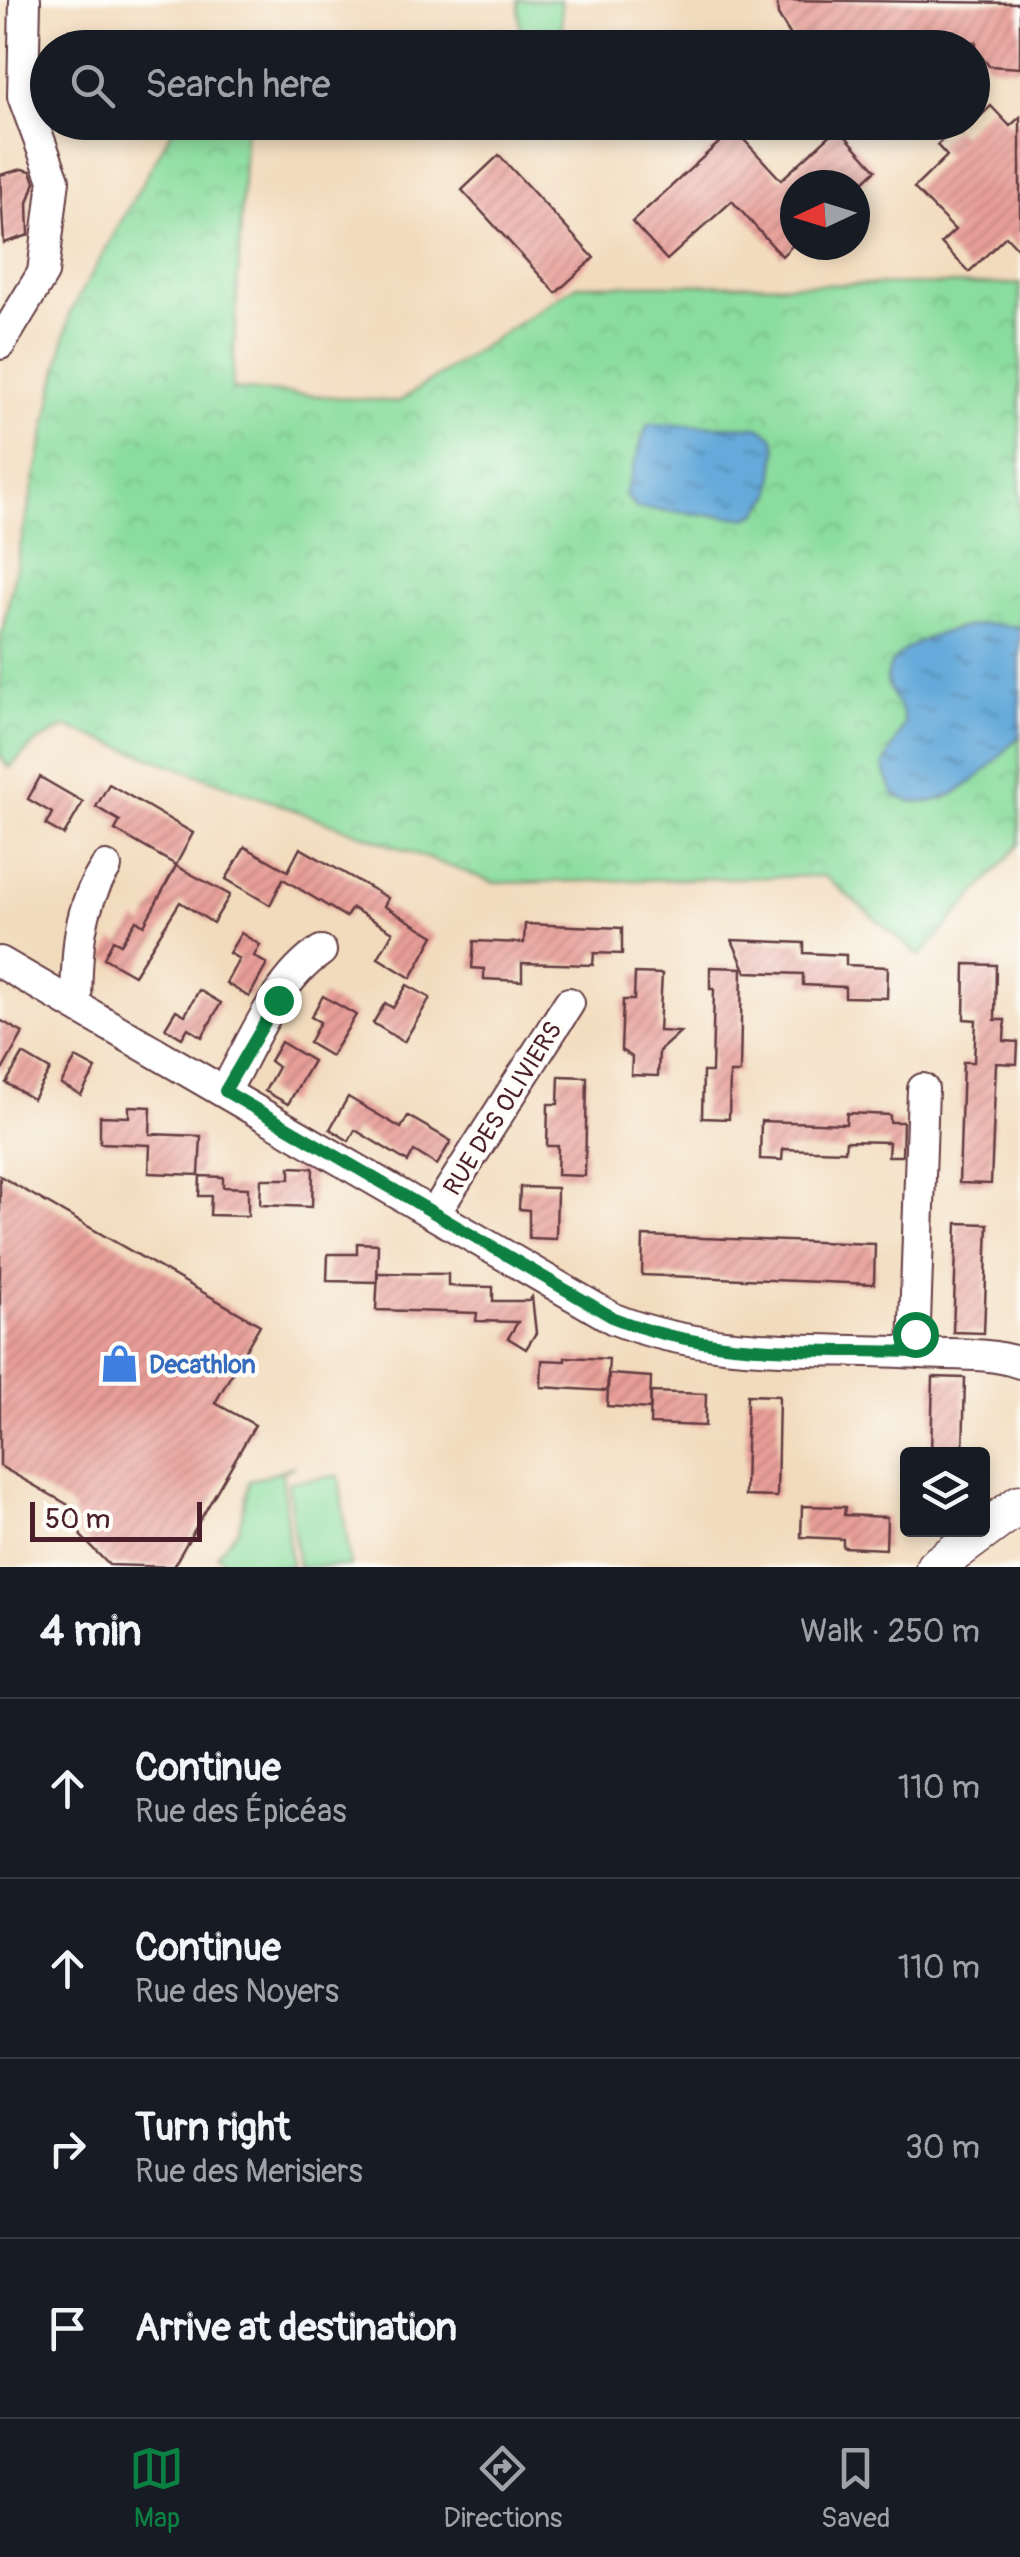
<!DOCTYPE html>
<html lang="en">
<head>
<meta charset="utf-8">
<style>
	body { margin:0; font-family:Pangolin,sans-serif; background:#20242c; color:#f1f3f6 }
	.controls { position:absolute; right:30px; bottom:30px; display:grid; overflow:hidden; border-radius:10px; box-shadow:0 5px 15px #0003 }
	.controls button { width:90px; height:90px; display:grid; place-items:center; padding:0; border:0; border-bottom:2px solid #363941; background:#171b24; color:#f1f3f6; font:50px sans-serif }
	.compass { position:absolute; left:780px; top:170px; width:90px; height:90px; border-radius:50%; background:#171b24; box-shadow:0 5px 15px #0003; rotate:266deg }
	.scale { position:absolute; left:30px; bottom:25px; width:172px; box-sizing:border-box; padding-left:10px; border:5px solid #4a1f2b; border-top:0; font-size:28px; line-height:35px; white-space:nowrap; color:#4a1f2b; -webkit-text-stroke:8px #fdfcf7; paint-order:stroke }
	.stop { position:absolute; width:30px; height:30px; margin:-22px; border:8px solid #0b8043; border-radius:50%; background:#fff }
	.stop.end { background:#0b8043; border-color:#fff; box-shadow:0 2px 10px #0008 }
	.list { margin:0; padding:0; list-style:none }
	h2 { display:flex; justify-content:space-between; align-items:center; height:130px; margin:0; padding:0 40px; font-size:42px }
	h2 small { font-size:32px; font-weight:400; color:#9ea1a6 }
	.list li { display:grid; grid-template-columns:65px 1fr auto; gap:30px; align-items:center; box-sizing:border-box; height:180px; padding:0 40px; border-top:2px solid #363941 }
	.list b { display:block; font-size:38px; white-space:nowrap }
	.list p { margin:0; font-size:32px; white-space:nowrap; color:#9ea1a6 }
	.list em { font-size:32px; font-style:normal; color:#9ea1a6 }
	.icon { flex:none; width:55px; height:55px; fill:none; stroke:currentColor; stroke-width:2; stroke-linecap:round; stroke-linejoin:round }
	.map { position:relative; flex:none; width:1020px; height:1567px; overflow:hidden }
	.search { position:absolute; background:#171b24; box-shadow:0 5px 15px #0003; left:30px; right:30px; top:30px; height:110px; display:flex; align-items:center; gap:25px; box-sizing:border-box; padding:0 35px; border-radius:55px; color:#9ea1a6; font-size:38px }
	.sheet { height:850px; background:#171b24 }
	nav { display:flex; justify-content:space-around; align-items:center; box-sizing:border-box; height:140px; border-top:2px solid #363941; background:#171b24; font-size:28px; color:#9ea1a6 }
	nav a { display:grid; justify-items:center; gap:5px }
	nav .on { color:#0b8043 }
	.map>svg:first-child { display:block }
	.grass { fill:#8add9e; stroke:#6a7e64; stroke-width:2.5 }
	.park { fill:url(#park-crowns); stroke:#6a7e64; stroke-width:2.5 }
	.water { fill:url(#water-ripples); stroke:#586482; stroke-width:2.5 }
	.building { fill:url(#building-hatch) }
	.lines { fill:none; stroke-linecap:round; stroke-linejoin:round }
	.minor-casing { stroke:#633b41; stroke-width:34 }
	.major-casing { stroke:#633b41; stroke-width:41 }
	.minor { stroke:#fff; stroke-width:30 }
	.major { stroke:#fff; stroke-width:38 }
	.route { stroke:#0b8043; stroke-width:12 }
	.labels { text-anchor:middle; stroke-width:8; stroke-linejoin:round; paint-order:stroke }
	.street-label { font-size:25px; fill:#4a1f2b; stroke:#fdfcf7 }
	.shop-label { font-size:25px; font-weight:bold; fill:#366cbe; stroke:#fdfcf7; text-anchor:start }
</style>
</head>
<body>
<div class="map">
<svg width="1020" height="1567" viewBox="0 0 1020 1567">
	<defs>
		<pattern id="park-crowns" width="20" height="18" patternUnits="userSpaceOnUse" patternTransform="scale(2.5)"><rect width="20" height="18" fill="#8add9e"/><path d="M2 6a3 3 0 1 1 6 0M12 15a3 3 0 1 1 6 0" fill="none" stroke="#79bd88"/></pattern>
		<pattern id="water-ripples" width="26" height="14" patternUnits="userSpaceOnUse" patternTransform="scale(2.5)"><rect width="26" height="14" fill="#65aada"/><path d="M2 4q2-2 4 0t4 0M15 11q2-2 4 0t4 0" fill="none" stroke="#558ab1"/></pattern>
		<pattern id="building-hatch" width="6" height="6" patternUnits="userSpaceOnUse" patternTransform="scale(2.5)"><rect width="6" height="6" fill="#e99f99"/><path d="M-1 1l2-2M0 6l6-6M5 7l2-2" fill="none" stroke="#bf817d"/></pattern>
	</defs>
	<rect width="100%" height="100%" fill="#fdfcf7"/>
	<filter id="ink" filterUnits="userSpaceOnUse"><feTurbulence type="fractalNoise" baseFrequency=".01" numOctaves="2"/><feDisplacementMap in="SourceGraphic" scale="20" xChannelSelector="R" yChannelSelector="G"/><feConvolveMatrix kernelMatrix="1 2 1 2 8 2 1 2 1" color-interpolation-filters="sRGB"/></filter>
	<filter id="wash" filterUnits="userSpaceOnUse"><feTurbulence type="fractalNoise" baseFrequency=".0048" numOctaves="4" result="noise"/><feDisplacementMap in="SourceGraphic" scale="40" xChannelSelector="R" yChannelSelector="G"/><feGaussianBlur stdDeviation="2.25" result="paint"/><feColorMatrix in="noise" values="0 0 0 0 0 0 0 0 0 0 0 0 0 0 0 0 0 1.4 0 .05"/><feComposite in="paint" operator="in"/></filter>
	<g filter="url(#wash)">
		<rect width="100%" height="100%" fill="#f2dbbd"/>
		<g class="grass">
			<polygon points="518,0 561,0 563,47 521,47"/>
			<polygon points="294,1466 282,1472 291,1567 230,1567 217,1555 239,1528 249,1481"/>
			<polygon points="339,1476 350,1566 298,1567 288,1482"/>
		</g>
		<polygon class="park" points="176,123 246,123 232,389 398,402 577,285 1020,284 1020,844 920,956 824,876 495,883 67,727 35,743 9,768 0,756 0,642 70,313"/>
		<g class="water">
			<polygon points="647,424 759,427 773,436 777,448 772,494 757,514 745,518 636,508 625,495"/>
			<path d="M991,624L1020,627V735C989,768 944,822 894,795L883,767L904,724C904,707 889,697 887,680C885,643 963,624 991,624Z"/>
		</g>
		<g id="blocks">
			<g class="building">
				<polygon points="777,0 1020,3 1020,68 989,66 976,50 976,42 796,44 778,15"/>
				<polygon points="991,106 1010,126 1020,117 1020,251 1006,236 969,272 941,243 955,230 914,188 947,156 937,145 955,128 961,135"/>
				<polygon points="838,128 876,170 860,185 795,185 795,243 782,256 732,201 667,260 632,222 734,129 781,180"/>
				<polygon points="499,155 594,258 556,293 462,190"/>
				<polygon points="22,169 31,171 35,182 28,203 29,235 4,243 0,175"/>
				<polygon points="40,777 83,802 64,835 46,825 52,813 28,799"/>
				<polygon points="109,784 193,833 176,865 115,830 120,821 96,807"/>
				<polygon points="245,847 288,871 300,848 388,898 384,906 434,936 411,978 378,958 393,932 352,908 346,917 283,879 270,905 226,879"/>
				<polygon points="176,866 230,895 213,923 180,902 134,975 104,958 113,940 121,944 136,920 144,925"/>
				<polygon points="525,924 622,928 622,954 594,953 593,965 522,963 522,981 484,979 484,969 472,968 474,941 524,943"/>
				<polygon points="241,933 260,945 254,956 267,964 249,997 226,983 239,959 229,953"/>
				<polygon points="732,940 804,943 804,953 846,955 846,965 888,967 887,998 845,997 845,987 803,985 803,974 746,972"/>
				<polygon points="965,964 996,965 995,1020 1005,1020 1004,1041 1018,1042 1017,1064 996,1063 991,1184 959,1183 963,1062 974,1062 975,1040 976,1020 964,1019"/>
				<polygon points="710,967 742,968 740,1073 730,1073 729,1119 702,1118 703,1072 712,1072 714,989 710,989"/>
				<polygon points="635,973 662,974 659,1031 680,1032 659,1051 658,1076 631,1075 632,1057 621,1050 623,1000 634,1000"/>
				<polygon points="407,985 430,998 404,1042 373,1023 385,1003 393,1008"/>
				<polygon points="199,990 221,1003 202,1037 188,1028 182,1038 165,1028 176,1010 185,1015"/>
				<polygon points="323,996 356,1015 331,1056 309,1043 320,1022 311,1017"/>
				<polygon points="0,1020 23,1033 0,1074"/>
				<polygon points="281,1042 313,1061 288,1104 265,1091 278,1067 270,1061"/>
				<polygon points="23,1054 50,1070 33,1099 6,1083"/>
				<polygon points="76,1058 96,1069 81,1095 61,1084"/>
				<polygon points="559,1076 587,1077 585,1176 557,1175 558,1146 547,1146 548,1104 558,1104"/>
				<polygon points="348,1097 401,1128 408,1116 451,1141 437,1165 414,1151 408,1162 355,1130 349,1141 330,1129"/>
				<polygon points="129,1106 151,1107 150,1134 201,1136 199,1175 149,1173 150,1145 100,1143 100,1116 129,1117"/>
				<polygon points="847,1113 890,1115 890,1122 903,1122 902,1156 888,1156 889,1142 846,1141 845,1151 783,1149 782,1160 760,1159 761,1121 846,1124"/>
				<polygon points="290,1167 313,1168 312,1207 260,1205 261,1179 290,1179"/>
				<polygon points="0,1176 260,1325 215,1403 255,1425 173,1567 109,1565 81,1536 72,1507 0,1466"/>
				<polygon points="200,1176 223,1177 223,1187 248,1188 248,1216 210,1215 211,1196 199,1196"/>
				<polygon points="520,1187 557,1188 556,1239 529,1238 529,1210 519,1209"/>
				<polygon points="957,1223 988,1224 984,1333 953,1332"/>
				<polygon points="643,1236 875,1244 874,1284 642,1275"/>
				<polygon points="357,1243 378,1244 377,1282 327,1281 328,1254 357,1254"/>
				<polygon points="378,1273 448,1274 448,1286 493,1287 493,1301 529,1301 532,1297 536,1333 526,1349 508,1338 518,1322 476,1321 477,1313 376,1310"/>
				<polygon points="565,1357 609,1359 607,1391 541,1387 542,1360 565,1361"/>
				<polygon points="609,1374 651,1377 650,1409 607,1406"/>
				<polygon points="933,1377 965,1378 963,1454 931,1454"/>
				<polygon points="651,1392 706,1394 705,1426 650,1424"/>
				<polygon points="747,1395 779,1396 777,1497 745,1496"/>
				<polygon points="802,1506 845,1507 844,1515 887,1517 886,1549 843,1547 843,1539 801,1537"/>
			</g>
		</g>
	</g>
	<g filter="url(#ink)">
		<use href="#blocks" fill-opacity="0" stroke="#633b41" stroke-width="2.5"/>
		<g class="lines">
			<defs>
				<g id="minor">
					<polyline points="0,344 43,273 54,180 23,96 25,0"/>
					<path d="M0,962L614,1319C712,1358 816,1347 920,1353C953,1355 989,1352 1020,1363"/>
					<path d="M76,1004C77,954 77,909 106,867"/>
					<path d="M225,1091C252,1044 275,981 321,951"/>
					<polyline points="435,1213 569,1003"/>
					<polyline points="914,1352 923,1089"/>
				</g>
				<polyline id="major" points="935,1567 1020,1504"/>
			</defs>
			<use href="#minor" class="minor-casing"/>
			<use href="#major" class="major-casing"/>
			<use href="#minor" class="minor"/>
			<use href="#major" class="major"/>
		</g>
	</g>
	<g class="lines" filter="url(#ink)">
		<path class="route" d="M278,1000L225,1091L614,1318C710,1357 812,1349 914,1352L915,1334"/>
	</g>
	<defs>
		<symbol id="shop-bare" viewBox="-9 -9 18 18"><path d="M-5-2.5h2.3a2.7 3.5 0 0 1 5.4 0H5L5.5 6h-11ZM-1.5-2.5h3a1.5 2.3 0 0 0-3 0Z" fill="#3f7fe0" stroke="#fdfcf7" stroke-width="2.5" paint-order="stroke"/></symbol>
	</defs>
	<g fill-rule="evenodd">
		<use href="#shop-bare" x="92" y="1336" width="55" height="55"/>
	</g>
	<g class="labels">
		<g class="street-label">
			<text transform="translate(502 1108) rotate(-58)" y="9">RUE DES OLIVIERS</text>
		</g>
		<g class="shop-label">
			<text x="149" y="1373">Decathlon</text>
		</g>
	</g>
</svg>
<div class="controls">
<button><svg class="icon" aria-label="layers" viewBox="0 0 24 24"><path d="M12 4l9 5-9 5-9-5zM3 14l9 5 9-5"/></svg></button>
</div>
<svg class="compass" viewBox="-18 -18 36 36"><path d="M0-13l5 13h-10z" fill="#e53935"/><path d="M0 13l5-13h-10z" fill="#9ea1a6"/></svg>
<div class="scale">50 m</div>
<div class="stop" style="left:915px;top:1334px"></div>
<div class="stop end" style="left:278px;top:1000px"></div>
<div class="search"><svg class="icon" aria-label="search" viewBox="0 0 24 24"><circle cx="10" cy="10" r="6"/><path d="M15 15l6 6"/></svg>Search here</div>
</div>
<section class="sheet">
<h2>4 min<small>Walk · 250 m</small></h2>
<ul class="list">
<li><svg class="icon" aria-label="ahead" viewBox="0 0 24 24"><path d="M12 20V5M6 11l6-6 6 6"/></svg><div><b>Continue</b><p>Rue des Épicéas</p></div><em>110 m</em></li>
<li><svg class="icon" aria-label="ahead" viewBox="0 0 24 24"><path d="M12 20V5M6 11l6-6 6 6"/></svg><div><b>Continue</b><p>Rue des Noyers</p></div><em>110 m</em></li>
<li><svg class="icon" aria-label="right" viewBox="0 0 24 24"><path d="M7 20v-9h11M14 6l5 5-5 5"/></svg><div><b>Turn right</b><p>Rue des Merisiers</p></div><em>30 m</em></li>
<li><svg class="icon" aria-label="arrive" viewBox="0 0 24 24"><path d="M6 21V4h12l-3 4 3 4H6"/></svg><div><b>Arrive at destination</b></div></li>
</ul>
</section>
<nav>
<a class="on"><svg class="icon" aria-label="map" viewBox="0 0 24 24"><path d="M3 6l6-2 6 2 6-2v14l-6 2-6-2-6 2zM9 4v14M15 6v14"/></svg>Map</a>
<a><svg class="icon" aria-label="directions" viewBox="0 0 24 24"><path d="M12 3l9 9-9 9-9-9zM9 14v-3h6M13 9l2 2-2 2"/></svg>Directions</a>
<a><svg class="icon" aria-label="saved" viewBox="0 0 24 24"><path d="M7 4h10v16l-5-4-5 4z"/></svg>Saved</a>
</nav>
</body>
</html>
